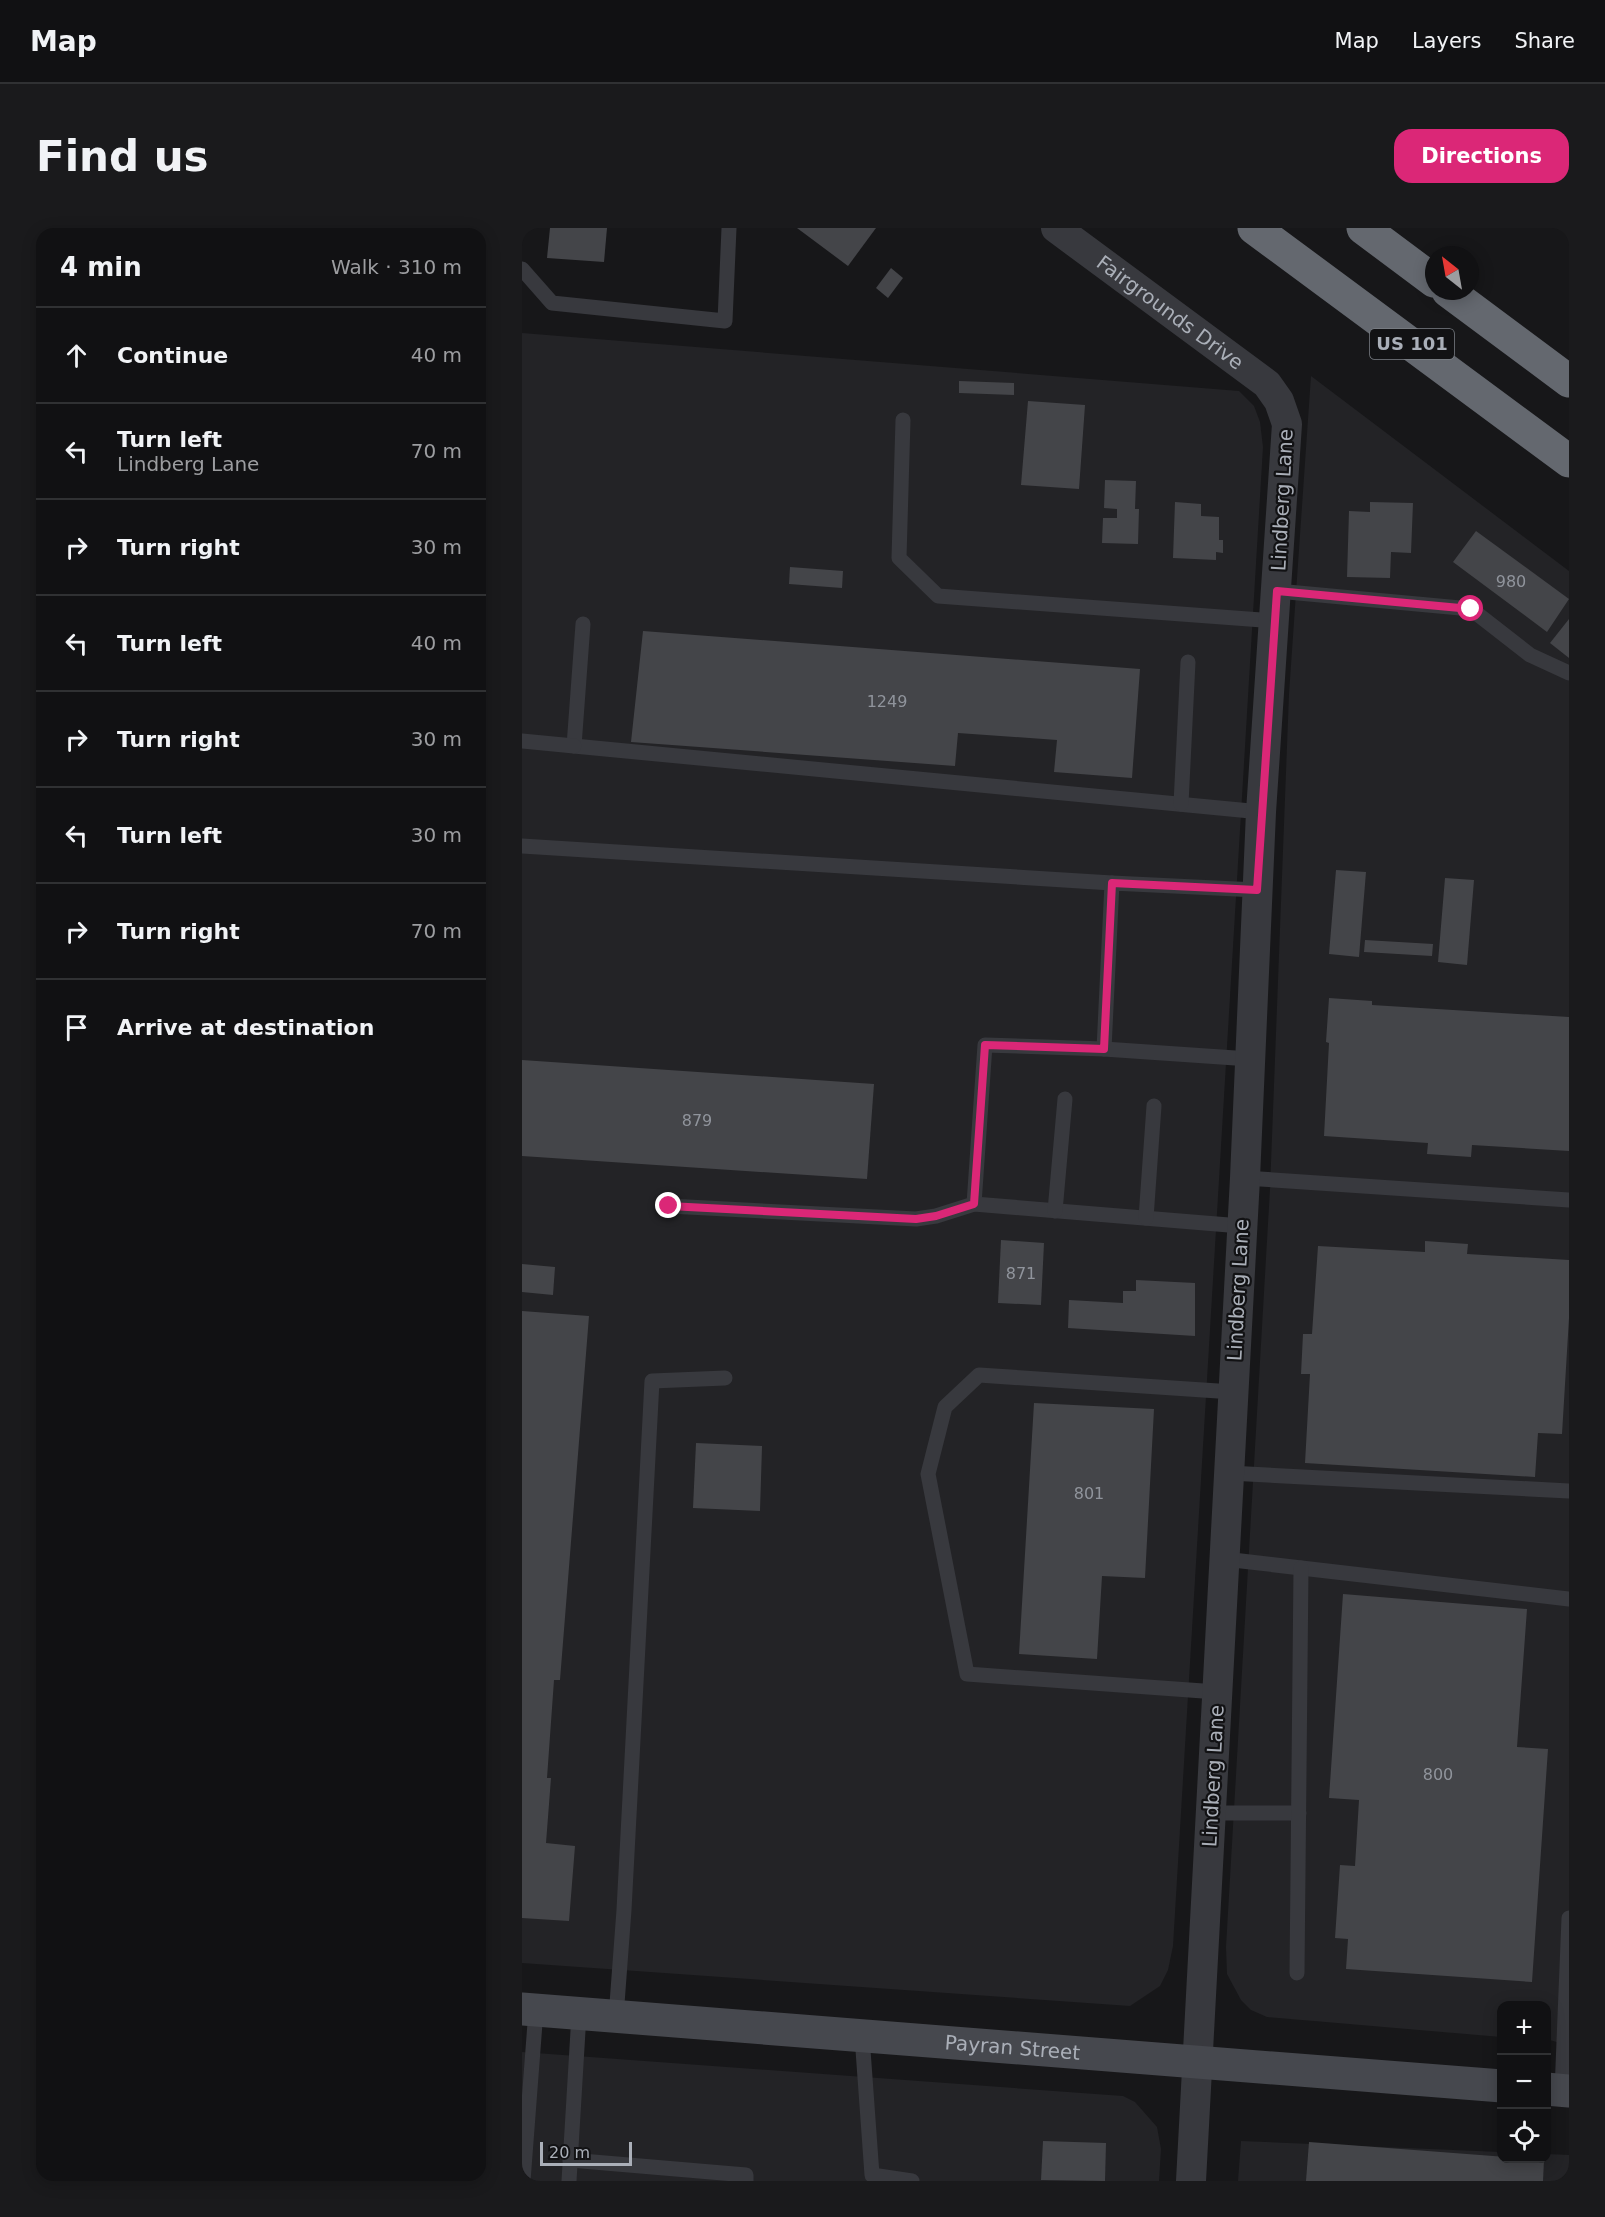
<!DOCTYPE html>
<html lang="en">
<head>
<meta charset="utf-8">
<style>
	body { margin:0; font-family:"DejaVu Sans",sans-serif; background:#1a1a1c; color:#f1f3f6 }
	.controls { position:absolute; right:18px; bottom:18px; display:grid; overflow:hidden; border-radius:12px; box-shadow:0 3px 15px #0003 }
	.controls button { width:54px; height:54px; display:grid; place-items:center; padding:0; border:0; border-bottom:2px solid #303133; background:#111113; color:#f1f3f6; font:30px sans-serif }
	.compass { position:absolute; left:903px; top:18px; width:54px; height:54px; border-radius:50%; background:#111113; box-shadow:0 3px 15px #0003; rotate:329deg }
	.scale { position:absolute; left:18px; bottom:15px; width:92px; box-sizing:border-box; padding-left:6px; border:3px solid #aaafb8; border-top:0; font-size:16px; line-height:21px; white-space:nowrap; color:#aaafb8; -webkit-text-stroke:4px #121214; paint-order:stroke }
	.stop { position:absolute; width:18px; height:18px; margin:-14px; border:4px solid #db2777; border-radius:50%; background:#fff }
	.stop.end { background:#db2777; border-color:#fff; box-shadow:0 2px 6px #0008 }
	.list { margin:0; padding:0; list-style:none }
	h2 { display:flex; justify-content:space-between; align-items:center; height:78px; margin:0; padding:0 24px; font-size:26px }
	h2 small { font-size:20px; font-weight:400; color:#9c9da0 }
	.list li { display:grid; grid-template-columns:39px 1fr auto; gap:18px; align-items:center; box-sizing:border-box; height:96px; padding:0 24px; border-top:2px solid #303133 }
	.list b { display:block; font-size:22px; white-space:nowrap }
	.list p { margin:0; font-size:20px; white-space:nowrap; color:#9c9da0 }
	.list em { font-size:20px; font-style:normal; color:#9c9da0 }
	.icon { flex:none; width:33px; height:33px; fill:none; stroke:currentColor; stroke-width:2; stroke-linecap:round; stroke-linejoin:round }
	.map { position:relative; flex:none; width:1047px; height:1953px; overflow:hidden; border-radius:18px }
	header { display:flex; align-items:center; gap:36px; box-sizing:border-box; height:84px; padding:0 30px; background:#111113; border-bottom:2px solid #303133 }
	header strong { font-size:28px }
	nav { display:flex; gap:33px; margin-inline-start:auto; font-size:21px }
	.intro { display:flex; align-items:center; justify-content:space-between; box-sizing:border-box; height:144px; padding:0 36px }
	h1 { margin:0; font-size:42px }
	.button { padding:15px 27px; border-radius:18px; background:#db2777; color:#fff; font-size:21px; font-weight:700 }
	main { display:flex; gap:36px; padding:0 36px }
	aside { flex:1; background:#111113; border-radius:18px; box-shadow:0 3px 15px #0003 }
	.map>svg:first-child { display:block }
	.built { fill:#232326 }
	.building { fill:#444549 }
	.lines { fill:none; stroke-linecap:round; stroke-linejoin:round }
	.service { stroke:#38393e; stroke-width:15 }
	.minor { stroke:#38393e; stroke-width:30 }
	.secondary { stroke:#46484e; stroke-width:33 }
	.motorway { stroke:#64686f; stroke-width:33 }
	.route { stroke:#db2777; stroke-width:8 }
	.labels { text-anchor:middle; stroke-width:4.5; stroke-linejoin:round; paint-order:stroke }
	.number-label { font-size:16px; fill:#90949c }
	.shield { fill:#121214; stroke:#7c8087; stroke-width:1.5 }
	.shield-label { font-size:18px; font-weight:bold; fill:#aaafb8 }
	.street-label { font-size:20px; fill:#aaafb8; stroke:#121214 }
</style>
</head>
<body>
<header>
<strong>Map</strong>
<nav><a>Map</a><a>Layers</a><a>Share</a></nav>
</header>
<div class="intro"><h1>Find us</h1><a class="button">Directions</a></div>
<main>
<aside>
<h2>4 min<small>Walk · 310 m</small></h2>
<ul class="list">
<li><svg class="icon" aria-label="ahead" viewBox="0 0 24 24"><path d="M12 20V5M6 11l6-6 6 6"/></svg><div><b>Continue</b></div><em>40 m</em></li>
<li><svg class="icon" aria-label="left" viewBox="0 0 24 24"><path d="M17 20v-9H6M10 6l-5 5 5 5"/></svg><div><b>Turn left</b><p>Lindberg Lane</p></div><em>70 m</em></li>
<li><svg class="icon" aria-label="right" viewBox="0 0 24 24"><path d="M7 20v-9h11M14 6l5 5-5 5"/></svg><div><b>Turn right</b></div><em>30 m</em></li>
<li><svg class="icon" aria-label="left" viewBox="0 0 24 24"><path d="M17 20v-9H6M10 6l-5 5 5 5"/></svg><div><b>Turn left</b></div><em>40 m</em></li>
<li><svg class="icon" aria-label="right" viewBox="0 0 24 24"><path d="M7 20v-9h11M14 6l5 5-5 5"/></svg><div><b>Turn right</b></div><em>30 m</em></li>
<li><svg class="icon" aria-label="left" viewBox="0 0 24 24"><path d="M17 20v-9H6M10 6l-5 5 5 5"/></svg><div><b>Turn left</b></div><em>30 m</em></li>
<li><svg class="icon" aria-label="right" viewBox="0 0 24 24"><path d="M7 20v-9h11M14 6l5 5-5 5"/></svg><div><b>Turn right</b></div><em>70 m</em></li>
<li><svg class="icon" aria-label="arrive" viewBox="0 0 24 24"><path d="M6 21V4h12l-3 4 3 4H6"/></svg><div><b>Arrive at destination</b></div></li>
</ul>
</aside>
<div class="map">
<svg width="1047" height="1953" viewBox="0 0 1047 1953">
	<rect width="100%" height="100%" fill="#171719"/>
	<g class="built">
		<polygon points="0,105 717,163 732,178 738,194 741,219 651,1718 646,1742 638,1758 608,1778 0,1735"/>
		<polygon points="789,148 1047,343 1047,1818 1025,1811 1024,1778 980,1778 979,1809 745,1789 729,1782 719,1772 705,1746 704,1719 748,961 767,466"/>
		<polygon points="0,1824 601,1868 613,1874 635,1899 639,1921 637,1953 0,1953"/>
		<polygon points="719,1913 979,1924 980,1930 1024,1930 1025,1926 1047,1927 1047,1953 716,1953"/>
	</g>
	<g class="building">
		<polygon points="28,0 85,0 82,34 25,30"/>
		<polygon points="275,0 354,0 326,38"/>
		<polygon points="369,40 381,50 366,70 354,60"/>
		<polygon points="437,153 492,155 492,167 437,165"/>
		<polygon points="506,173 563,177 557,261 499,257"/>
		<polygon points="583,252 614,253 613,281 617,281 616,316 580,315 581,290 595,290 595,281 582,280"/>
		<polygon points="653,274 679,276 679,288 697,289 697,312 701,312 701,325 694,324 694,332 651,330"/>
		<polygon points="848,274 891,275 889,325 869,324 868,350 825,349 827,283 848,284"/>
		<polygon points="954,303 1047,371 1025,404 931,334"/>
		<polygon points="268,339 321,343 320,360 267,356"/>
		<polygon points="1047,391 1047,430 1028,415"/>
		<polygon points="121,403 618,441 610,550 532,544 535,512 436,505 433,538 109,514"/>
		<polygon points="814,642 844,644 837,729 807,726"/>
		<polygon points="923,650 952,652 945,737 916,734"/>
		<polygon points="843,712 911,716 910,728 842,724"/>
		<polygon points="807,770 850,773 850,777 1047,789 1047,923 950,917 949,929 905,926 906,915 802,908 807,815 804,814"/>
		<polygon points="0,832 352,856 345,951 0,928"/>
		<polygon points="479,1012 522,1015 519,1077 476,1075"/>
		<polygon points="903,1013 946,1016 945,1026 1047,1032 1047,1090 1040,1206 1016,1205 1013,1249 783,1235 788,1146 779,1146 781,1106 790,1106 796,1018 903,1024"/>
		<polygon points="0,1036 33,1039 31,1067 0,1064"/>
		<polygon points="614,1052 673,1055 673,1108 546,1100 547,1072 601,1075 601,1063 614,1063"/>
		<polygon points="0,1083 67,1088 38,1452 32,1452 25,1550 29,1550 24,1615 53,1618 47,1693 0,1690"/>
		<polygon points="512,1175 632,1181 623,1350 580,1348 575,1431 497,1426"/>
		<polygon points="174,1215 240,1218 238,1283 171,1280"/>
		<polygon points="821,1366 1005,1381 995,1519 1026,1521 1010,1754 824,1741 826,1711 813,1710 818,1637 833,1638 837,1572 807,1570"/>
		<polygon points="521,1913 584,1915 583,1953 519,1952"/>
		<polygon points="787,1914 1022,1932 1021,1953 784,1953"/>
	</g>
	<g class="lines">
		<g class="service">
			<polyline points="0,41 30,75 203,93 207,0"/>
			<polyline points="381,192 377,330 416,368 753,393"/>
			<polyline points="755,363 949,381 1008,427 1047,445"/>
			<polyline points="61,396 52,518 739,584"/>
			<polyline points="0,513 52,518"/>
			<polyline points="659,576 666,434"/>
			<polyline points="0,618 590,655"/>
			<polyline points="582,821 590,655 735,662"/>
			<polyline points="723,950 1047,972"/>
			<polyline points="452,976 463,817 582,821 728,831"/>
			<polyline points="147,978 394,991 414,988 452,976 719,998"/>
			<polyline points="533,983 543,871"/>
			<polyline points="624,990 632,878"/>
			<polyline points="707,1245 1047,1263"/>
			<polyline points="702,1331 1047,1371"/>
			<polyline points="695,1464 445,1446 406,1246 423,1179 457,1147 711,1164"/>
			<polyline points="689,1585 777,1585"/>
			<polyline points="775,1745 779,1340"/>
			<polyline points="94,1789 102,1682 130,1153 203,1150"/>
			<polyline points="340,1808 350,1947 390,1953"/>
			<polyline points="1040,1863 1047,1690"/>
			<polyline points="48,1932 224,1947 224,1953"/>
			<polyline points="1,1953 14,1782"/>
			<polyline points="47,1953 57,1786"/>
		</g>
		<path class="minor" id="s1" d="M534,0L745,156L757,173L765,196L739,584L723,950L669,1953"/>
		<g class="secondary">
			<path id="s2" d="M0,1781L980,1858"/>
			<polyline points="1024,1861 1047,1863"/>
		</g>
		<g class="motorway">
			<polyline points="732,0 1047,233"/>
			<polyline points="841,0 912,53"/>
			<polyline points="926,63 1047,153"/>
		</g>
	</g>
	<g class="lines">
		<polyline class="route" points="147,978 394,991 414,988 452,976 463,817 582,821 590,655 735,662 755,363 949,381"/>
	</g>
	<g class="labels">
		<g class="number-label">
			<text x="989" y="359">980</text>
			<text x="365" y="479">1249</text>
			<text x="175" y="898">879</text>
			<text x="499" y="1051">871</text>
			<text x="567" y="1271">801</text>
			<text x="916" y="1552">800</text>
		</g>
		<rect class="shield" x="848" y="101" width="84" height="30" rx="4.5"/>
		<g class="shield-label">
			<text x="890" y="122">US 101</text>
		</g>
		<g class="street-label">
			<text dy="7" stroke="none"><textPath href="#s1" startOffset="142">Fairgrounds Drive</textPath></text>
			<text transform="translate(760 272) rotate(-87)" y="7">Lindberg Lane</text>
			<text transform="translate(716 1062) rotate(-87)" y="7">Lindberg Lane</text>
			<text transform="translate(691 1548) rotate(-87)" y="7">Lindberg Lane</text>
			<text dy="7" stroke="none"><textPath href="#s2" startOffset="492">Payran Street</textPath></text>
		</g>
	</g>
</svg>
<div class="controls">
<button>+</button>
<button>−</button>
<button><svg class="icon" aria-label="locate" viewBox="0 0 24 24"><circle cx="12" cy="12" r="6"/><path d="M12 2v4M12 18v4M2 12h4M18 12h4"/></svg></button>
</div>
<svg class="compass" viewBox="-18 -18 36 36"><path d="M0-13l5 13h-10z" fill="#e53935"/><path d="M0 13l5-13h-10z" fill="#9c9da0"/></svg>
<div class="scale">20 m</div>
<div class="stop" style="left:949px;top:381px"></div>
<div class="stop end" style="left:147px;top:978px"></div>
</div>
</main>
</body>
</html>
